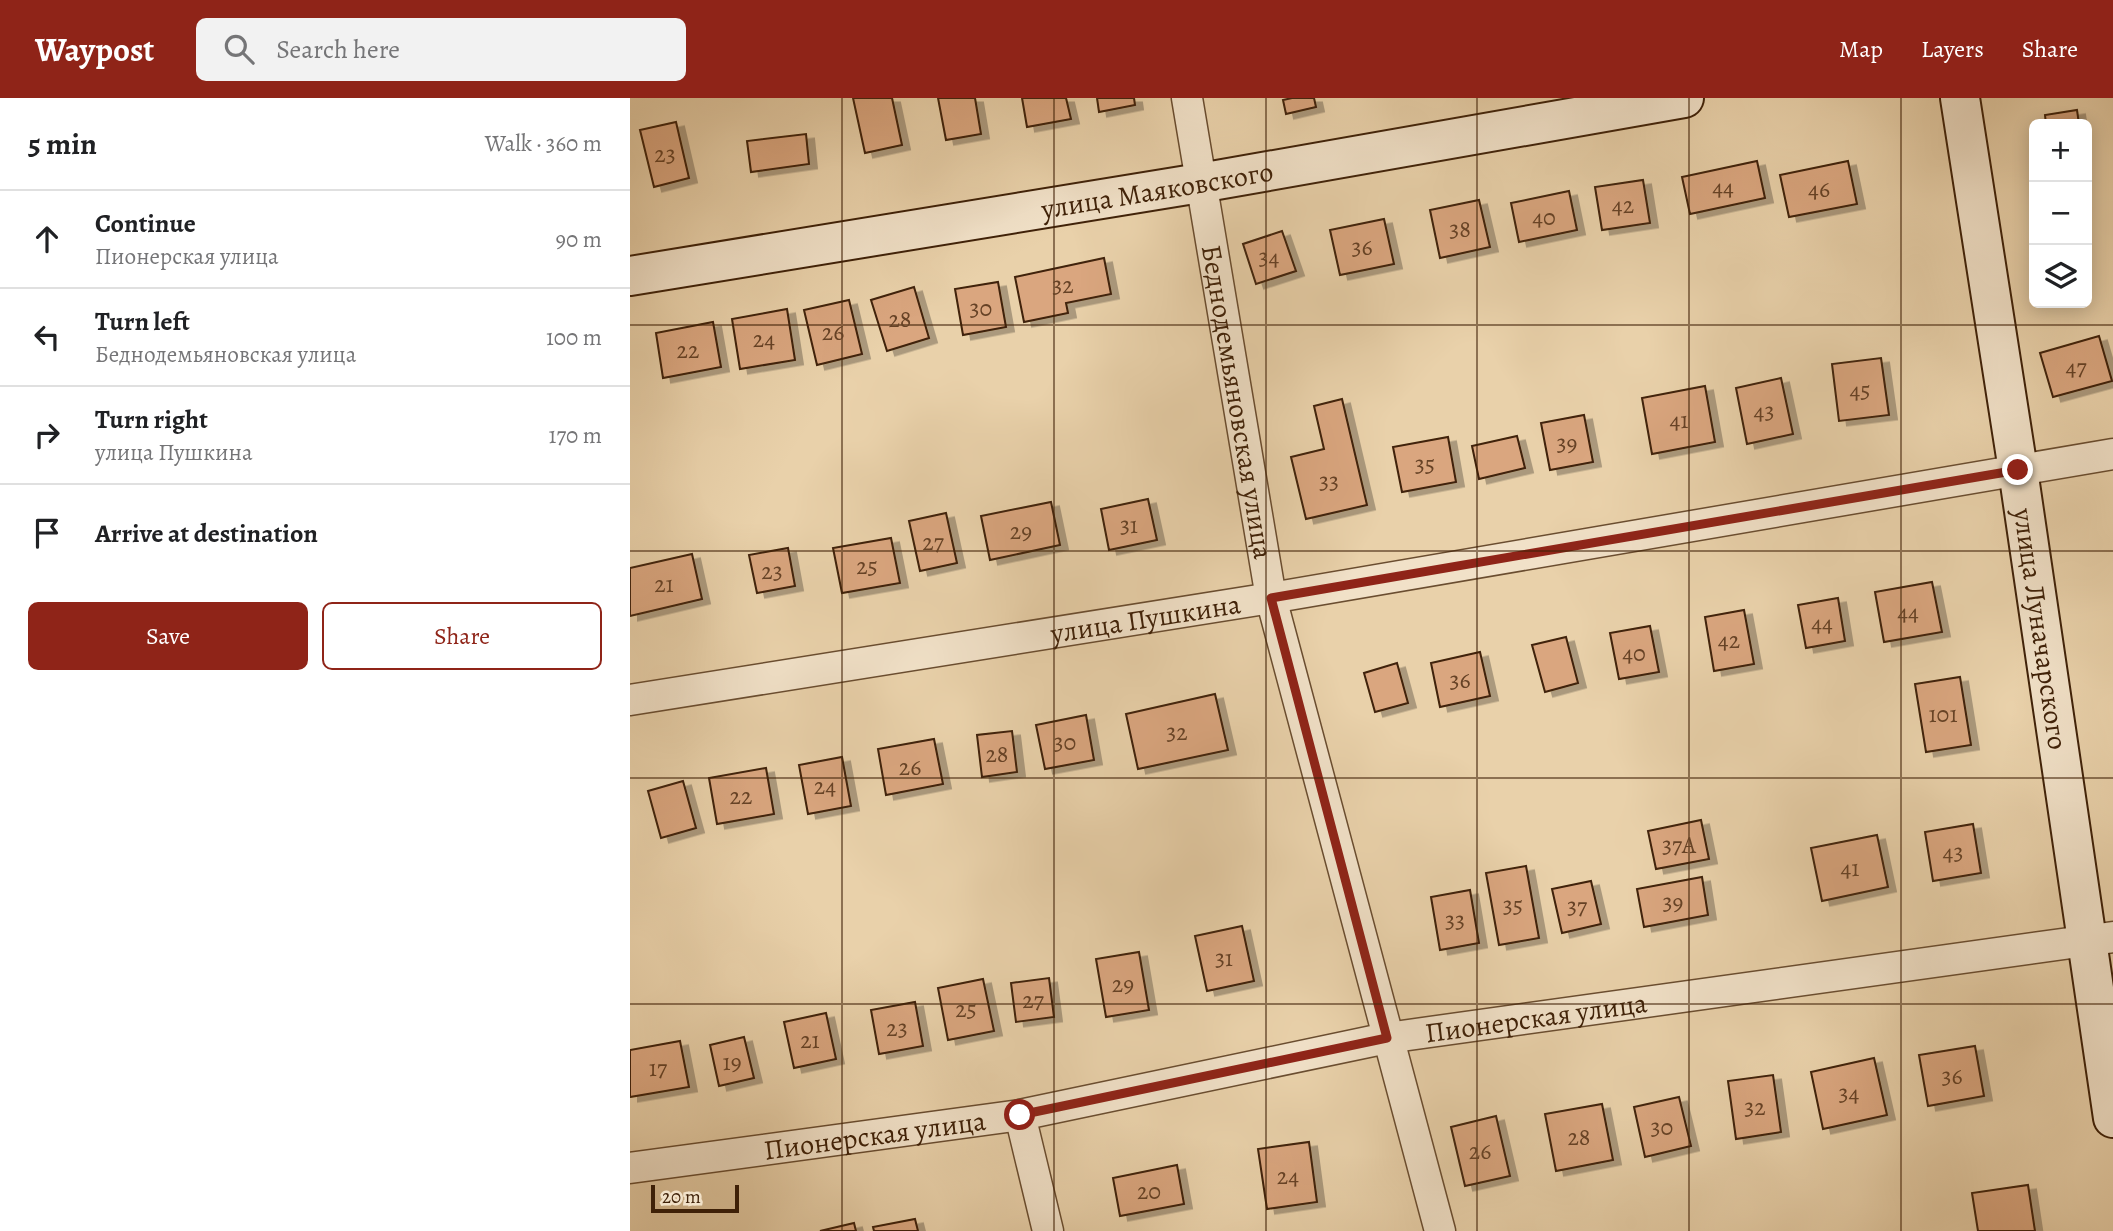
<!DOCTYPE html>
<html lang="en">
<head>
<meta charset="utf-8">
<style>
	body { margin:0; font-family:Alegreya,serif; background:#f2f2f2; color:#202124 }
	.controls { position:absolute; right:21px; top:21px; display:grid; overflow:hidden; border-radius:10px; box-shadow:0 4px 18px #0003 }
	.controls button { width:63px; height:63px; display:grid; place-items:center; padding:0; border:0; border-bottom:2px solid #e0e0e0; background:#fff; color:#202124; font:35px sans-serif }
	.scale { position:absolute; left:21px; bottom:18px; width:88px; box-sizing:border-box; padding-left:7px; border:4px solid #3f2108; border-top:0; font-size:19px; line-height:24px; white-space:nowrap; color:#3f2108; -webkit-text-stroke:5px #f1e1c8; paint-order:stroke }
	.stop { position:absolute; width:21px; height:21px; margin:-16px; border:5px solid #8f2418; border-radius:50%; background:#fff }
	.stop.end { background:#8f2418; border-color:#fff; box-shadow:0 2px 7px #0008 }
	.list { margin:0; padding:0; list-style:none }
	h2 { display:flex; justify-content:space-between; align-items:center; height:91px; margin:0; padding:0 28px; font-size:30px }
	h2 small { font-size:23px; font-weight:400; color:#757577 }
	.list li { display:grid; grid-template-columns:46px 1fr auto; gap:21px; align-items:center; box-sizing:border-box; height:98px; padding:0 28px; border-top:2px solid #e0e0e0 }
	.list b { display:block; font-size:26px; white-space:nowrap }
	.list p { margin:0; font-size:23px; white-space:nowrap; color:#757577 }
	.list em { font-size:23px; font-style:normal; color:#757577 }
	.actions { display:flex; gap:14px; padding:21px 28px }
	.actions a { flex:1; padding:16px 0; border:2px solid #8f2418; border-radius:10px; text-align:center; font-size:24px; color:#8f2418 }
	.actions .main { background:#8f2418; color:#fff }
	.icon { flex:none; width:38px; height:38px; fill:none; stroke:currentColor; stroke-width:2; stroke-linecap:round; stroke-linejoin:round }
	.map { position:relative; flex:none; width:1483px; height:1133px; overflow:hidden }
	header { display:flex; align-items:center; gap:42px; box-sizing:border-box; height:98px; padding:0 35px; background:#8f2418; color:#fff }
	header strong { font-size:33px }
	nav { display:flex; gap:38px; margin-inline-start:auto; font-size:24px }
	.search { width:490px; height:63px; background:#f2f2f2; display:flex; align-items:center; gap:18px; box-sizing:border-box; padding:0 24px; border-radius:10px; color:#757577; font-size:26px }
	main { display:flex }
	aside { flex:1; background:#fff }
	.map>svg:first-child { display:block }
	.building { fill:#daa67f; stroke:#3f2108; stroke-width:2; filter:url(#shadow) }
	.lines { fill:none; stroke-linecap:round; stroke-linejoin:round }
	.street-casing { stroke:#6a4d30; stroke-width:33 }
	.secondary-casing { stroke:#3f2108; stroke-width:42 }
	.street { stroke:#f1e1c8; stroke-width:30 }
	.secondary { stroke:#f1e1c8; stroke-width:38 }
	.route { stroke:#8f2418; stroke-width:9 }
	.grid { fill:none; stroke:#3f2108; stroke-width:2; stroke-opacity:0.55 }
	.labels { text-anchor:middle; stroke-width:5; stroke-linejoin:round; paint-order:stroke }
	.number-label { font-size:24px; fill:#664226 }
	.street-label { font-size:28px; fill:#3f2108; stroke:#f1e1c8 }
</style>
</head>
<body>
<header>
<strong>Waypost</strong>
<div class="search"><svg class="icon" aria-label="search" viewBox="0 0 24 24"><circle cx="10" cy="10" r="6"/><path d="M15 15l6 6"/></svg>Search here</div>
<nav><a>Map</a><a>Layers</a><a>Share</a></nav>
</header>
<main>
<aside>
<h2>5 min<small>Walk · 360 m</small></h2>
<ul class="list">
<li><svg class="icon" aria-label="ahead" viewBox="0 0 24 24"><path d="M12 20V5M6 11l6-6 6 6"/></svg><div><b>Continue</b><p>Пионерская улица</p></div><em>90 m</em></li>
<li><svg class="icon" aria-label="left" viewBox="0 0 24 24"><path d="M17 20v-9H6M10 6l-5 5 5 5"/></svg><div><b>Turn left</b><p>Беднодемьяновская улица</p></div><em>100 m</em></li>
<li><svg class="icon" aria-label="right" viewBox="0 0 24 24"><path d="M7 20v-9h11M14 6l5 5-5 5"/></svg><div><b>Turn right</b><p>улица Пушкина</p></div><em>170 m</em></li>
<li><svg class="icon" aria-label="arrive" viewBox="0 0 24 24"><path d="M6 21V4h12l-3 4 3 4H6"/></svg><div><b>Arrive at destination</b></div></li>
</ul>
<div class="actions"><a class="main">Save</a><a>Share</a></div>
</aside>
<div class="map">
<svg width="1483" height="1133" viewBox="0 0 1483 1133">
	<defs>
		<filter id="shadow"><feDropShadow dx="8" dy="4.5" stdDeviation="0" flood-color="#0004"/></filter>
	</defs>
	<rect width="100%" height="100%" fill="#e9d1aa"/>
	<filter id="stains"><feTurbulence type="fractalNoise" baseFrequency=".00286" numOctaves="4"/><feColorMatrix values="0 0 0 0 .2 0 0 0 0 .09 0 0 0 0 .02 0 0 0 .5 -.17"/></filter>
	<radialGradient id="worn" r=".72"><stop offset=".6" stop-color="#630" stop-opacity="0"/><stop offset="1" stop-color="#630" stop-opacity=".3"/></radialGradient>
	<g class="building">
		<polygon points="223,0 262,0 272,47 235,55"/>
		<polygon points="308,0 345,0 351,36 316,42"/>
		<polygon points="392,0 436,0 441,21 397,29"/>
		<polygon points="467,0 504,0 505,7 469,14"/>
		<polygon points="662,0 684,0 686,9 656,16 653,2"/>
		<polygon points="1447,12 1449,26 1416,26 1415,17"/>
		<polygon points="46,24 59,80 24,89 10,32"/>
		<polygon points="176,36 179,66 121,74 117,43"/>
		<polygon points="1127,63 1135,100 1060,116 1052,79"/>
		<polygon points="1218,63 1227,106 1159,119 1150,77"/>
		<polygon points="1013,82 1020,125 972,132 965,89"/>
		<polygon points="939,93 947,132 889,144 881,105"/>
		<polygon points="849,102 860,149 810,160 800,112"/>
		<polygon points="754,121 764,166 710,177 700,132"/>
		<polygon points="652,133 666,173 626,186 613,146"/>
		<polygon points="474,160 481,196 436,205 438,215 394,224 385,179"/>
		<polygon points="368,184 376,229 333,237 325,191"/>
		<polygon points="284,189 299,240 257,253 241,202"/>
		<polygon points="219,202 232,256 187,267 174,212"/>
		<polygon points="157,211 165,262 110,271 102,221"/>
		<polygon points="83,224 91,269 33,280 26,235"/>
		<polygon points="1469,238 1482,283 1423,299 1410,255"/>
		<polygon points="1251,260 1259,317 1209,323 1202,266"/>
		<polygon points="1151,280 1163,336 1117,346 1106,290"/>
		<polygon points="1075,288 1085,344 1022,356 1012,300"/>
		<polygon points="712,301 737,407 676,421 661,359 694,351 684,308"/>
		<polygon points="954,317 963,364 920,372 911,325"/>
		<polygon points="887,338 895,370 849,381 842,348"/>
		<polygon points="818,339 826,384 772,394 763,349"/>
		<polygon points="518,401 527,442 479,452 471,411"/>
		<polygon points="421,404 430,447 360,462 351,418"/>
		<polygon points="316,415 327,465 290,473 279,423"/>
		<polygon points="261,440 270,485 212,495 203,450"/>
		<polygon points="158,450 165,488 127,495 119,457"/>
		<polygon points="62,456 72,501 0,518 0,470"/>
		<polygon points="1302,484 1312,534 1254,544 1245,494"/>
		<polygon points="1208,500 1215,543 1176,550 1168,507"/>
		<polygon points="1114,512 1124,566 1084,573 1075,519"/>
		<polygon points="1020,528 1029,574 989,581 980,535"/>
		<polygon points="936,539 948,585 915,594 902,547"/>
		<polygon points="850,554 860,598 810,609 801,565"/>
		<polygon points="767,565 778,605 745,614 734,575"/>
		<polygon points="1330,579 1341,647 1296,654 1285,586"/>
		<polygon points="585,596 598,652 508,671 496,616"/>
		<polygon points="456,617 464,662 415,671 406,627"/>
		<polygon points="382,633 387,674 352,679 347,637"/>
		<polygon points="304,641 313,686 256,697 248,651"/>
		<polygon points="212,659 221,708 178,716 169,667"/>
		<polygon points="136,670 144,716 87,726 79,680"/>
		<polygon points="53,683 66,730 31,740 18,693"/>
		<polygon points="1071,722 1079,761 1026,771 1018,733"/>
		<polygon points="1343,726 1351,775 1303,783 1295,734"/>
		<polygon points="1247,737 1258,789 1192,803 1181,750"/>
		<polygon points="896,768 909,840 869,847 856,775"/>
		<polygon points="1072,779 1078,817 1014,829 1007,791"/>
		<polygon points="961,783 971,826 932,835 922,791"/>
		<polygon points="840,792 849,845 810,852 801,799"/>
		<polygon points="612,828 624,883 577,893 565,838"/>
		<polygon points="509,854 519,912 476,919 466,861"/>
		<polygon points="419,880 424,919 386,924 381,885"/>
		<polygon points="353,881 364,933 318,942 308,890"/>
		<polygon points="285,904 293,948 249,956 241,912"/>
		<polygon points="196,915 206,961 164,970 154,924"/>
		<polygon points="114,939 124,980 89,988 80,947"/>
		<polygon points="50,943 59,989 0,999 0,952"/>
		<polygon points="1345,948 1354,998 1298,1008 1289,957"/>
		<polygon points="1244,960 1257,1017 1193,1031 1181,974"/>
		<polygon points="1143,977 1151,1034 1106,1041 1098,983"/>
		<polygon points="1049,999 1061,1048 1015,1059 1004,1009"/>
		<polygon points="972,1006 983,1062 926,1073 915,1016"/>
		<polygon points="866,1018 880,1078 835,1088 821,1029"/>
		<polygon points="679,1044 687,1104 637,1111 628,1051"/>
		<polygon points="547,1067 554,1106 490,1118 483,1080"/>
		<polygon points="1398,1087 1405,1133 1348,1133 1342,1095"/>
		<polygon points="285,1121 288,1133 244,1133 243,1129"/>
		<polygon points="224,1125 226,1133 190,1133"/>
	</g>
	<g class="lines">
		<defs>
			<g id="street">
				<path id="s1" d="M557,0L641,500L810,1133"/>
				<path id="s2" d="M0,602L641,500L1483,356"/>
				<polyline points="390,1017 418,1133"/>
				<path id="s3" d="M0,1070L390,1017L757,940L1483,839"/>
			</g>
			<g id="secondary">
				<path id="s4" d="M1330,0L1388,372L1483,1020"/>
				<path id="s5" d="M0,178L570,85L1054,0"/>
			</g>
		</defs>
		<use href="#street" class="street-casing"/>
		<use href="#secondary" class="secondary-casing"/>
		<use href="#street" class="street"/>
		<use href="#secondary" class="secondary"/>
	</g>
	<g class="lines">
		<polyline class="route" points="390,1017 757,940 641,500 1388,372"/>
	</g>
	<path class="grid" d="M212,0V1133M424,0V1133M636,0V1133M847,0V1133M1059,0V1133M1271,0V1133M0,227H1483M0,453H1483M0,680H1483M0,906H1483"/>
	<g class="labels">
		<g class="number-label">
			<text x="35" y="64">23</text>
			<text x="1093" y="97">44</text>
			<text x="1189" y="99">46</text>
			<text x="993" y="115">42</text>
			<text x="914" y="127">40</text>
			<text x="830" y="139">38</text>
			<text x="732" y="157">36</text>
			<text x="639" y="167">34</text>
			<text x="433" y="195">32</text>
			<text x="351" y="218">30</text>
			<text x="270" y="229">28</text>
			<text x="203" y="242">26</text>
			<text x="134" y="249">24</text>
			<text x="58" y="260">22</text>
			<text x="1446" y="277">47</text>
			<text x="1230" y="300">45</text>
			<text x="1134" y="321">43</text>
			<text x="1049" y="330">41</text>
			<text x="937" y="353">39</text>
			<text x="795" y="374">35</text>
			<text x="699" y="391">33</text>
			<text x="499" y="435">31</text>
			<text x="391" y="441">29</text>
			<text x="303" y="452">27</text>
			<text x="237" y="476">25</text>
			<text x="142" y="481">23</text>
			<text x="34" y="494">21</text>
			<text x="1278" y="522">44</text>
			<text x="1192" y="533">44</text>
			<text x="1099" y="550">42</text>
			<text x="1004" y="563">40</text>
			<text x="830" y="590">36</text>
			<text x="1313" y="624">101</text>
			<text x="547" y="642">32</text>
			<text x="435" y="652">30</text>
			<text x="367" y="664">28</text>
			<text x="280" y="677">26</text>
			<text x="195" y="696">24</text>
			<text x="111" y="706">22</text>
			<text x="1049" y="755">37А</text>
			<text x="1323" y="762">43</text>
			<text x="1220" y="778">41</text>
			<text x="1043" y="812">39</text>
			<text x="883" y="815">35</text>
			<text x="947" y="816">37</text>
			<text x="825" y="830">33</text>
			<text x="594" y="868">31</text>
			<text x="493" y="894">29</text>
			<text x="403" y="910">27</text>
			<text x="336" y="919">25</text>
			<text x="267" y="938">23</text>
			<text x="180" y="950">21</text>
			<text x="102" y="972">19</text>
			<text x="28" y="978">17</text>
			<text x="1322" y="986">36</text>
			<text x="1219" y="1003">34</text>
			<text x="1125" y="1017">32</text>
			<text x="1032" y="1037">30</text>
			<text x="949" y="1047">28</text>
			<text x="850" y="1061">26</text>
			<text x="658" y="1086">24</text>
			<text x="519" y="1101">20</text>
		</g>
		<g class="street-label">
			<text dy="10" stroke="none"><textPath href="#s5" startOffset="534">улица Маяковского</textPath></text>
			<text dy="10" stroke="none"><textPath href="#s1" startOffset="308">Беднодемьяновская улица</textPath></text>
			<text dy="10" stroke="none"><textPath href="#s2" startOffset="522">улица Пушкина</textPath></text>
			<text dy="10" stroke="none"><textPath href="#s4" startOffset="537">улица Луначарского</textPath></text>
			<text dy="10" stroke="none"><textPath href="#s3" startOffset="919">Пионерская улица</textPath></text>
			<text dy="10" stroke="none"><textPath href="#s3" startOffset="247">Пионерская улица</textPath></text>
		</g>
	</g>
	<rect width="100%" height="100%" filter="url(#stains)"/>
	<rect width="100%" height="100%" fill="url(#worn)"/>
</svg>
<div class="controls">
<button>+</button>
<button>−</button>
<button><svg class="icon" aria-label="layers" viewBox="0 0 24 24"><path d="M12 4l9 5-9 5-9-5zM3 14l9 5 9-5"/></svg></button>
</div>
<div class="scale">20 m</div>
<div class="stop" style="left:390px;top:1017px"></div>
<div class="stop end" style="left:1388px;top:372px"></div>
</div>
</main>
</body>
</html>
